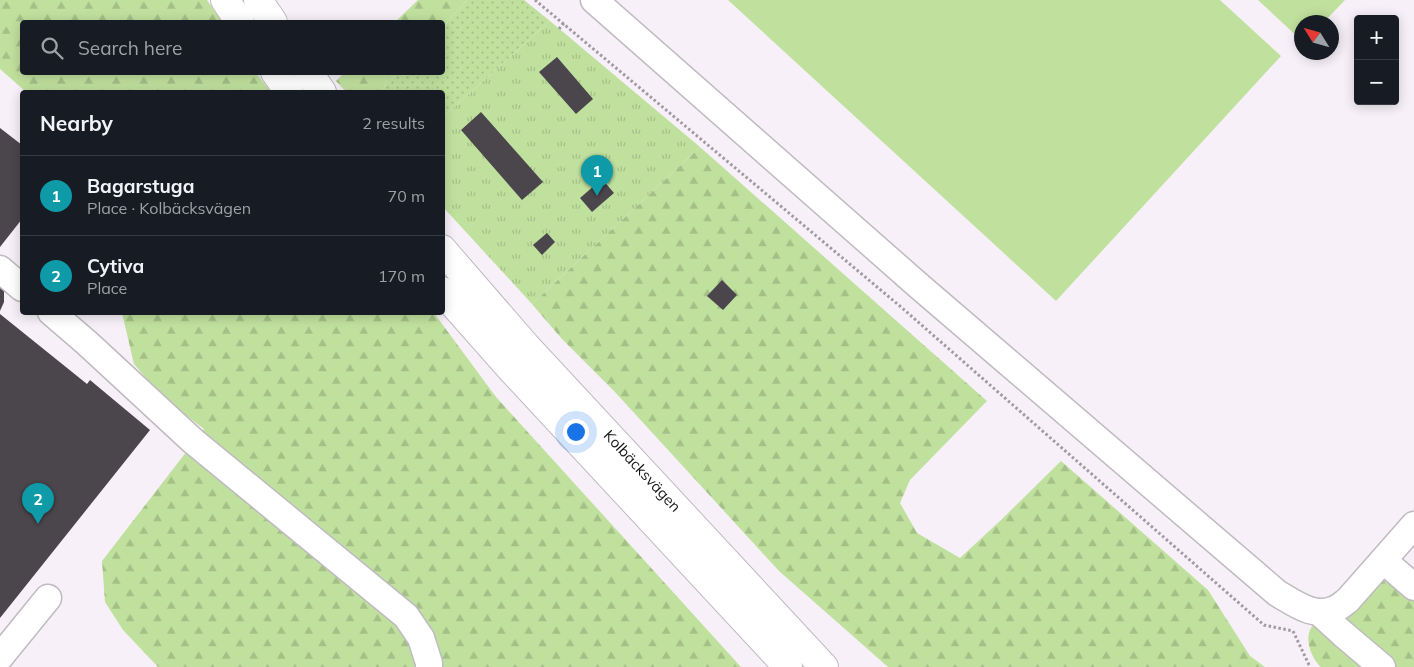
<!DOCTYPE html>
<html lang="en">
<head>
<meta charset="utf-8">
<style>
	body { margin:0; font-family:Mulish,sans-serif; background:#20242c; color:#f1f3f6 }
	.controls { position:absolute; right:15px; top:15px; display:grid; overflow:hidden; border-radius:5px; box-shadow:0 2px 12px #0003 }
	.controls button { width:45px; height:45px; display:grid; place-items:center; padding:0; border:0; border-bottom:1px solid #363941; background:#171b24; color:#f1f3f6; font:25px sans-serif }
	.compass { position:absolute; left:1294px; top:15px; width:45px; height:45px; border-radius:50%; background:#171b24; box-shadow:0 2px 12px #0003; rotate:307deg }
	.you { position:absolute; left:575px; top:431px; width:18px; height:18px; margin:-12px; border:4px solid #fff; border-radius:50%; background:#1a73e8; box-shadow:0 0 0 8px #1a73e833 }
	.badge { display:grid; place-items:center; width:32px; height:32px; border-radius:50%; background:#0b8043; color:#fff; font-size:16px; font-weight:700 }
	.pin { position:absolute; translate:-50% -41px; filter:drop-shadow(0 1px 2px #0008) }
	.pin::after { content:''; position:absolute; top:26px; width:18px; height:15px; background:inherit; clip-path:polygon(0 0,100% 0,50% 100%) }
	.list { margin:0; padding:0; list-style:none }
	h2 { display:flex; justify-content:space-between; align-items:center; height:65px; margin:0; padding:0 20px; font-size:21px }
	h2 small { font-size:16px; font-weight:400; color:#9ea1a6 }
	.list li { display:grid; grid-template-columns:32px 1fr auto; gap:15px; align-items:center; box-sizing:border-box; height:80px; padding:0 20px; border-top:1px solid #363941 }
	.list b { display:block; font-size:19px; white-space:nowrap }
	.list p { margin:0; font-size:16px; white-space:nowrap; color:#9ea1a6 }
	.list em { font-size:16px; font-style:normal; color:#9ea1a6 }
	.icon { flex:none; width:28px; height:28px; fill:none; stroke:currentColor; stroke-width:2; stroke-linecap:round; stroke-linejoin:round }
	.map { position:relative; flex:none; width:1414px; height:667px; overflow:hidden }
	.search { position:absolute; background:#171b24; box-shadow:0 2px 12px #0003; left:20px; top:20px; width:425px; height:55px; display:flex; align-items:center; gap:12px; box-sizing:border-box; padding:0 18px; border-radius:5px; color:#9ea1a6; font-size:19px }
	.panel { position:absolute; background:#171b24; box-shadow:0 2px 12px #0003; left:20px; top:90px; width:425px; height:225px; border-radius:5px }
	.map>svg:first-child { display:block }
	.grass { fill:url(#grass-dots) }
	.forest { fill:url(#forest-firs) }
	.park { fill:url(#park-tufts) }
	.pitch { fill:#c0e19e }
	.building { fill:#4b454c }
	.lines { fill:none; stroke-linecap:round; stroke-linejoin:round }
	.minor-casing { stroke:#c0bac1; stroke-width:29 }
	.highway-casing { stroke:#c0bac1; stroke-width:30 }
	.path { stroke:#a09ba1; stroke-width:3; stroke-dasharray:2.5 2.5; stroke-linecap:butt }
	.minor { stroke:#fff; stroke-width:26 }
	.highway { stroke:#fff; stroke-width:28 }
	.labels { text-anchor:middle; stroke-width:5; stroke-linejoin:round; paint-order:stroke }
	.street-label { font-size:15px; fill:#141215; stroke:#f7f0f8 }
</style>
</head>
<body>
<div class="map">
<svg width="1414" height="667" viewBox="0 0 1414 667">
	<defs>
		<pattern id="grass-dots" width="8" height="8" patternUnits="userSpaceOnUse" patternTransform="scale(1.25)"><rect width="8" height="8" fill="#c0e19e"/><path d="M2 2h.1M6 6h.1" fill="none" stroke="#a4c087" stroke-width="1.8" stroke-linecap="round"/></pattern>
		<pattern id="forest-firs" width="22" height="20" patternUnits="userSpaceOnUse" patternTransform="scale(1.25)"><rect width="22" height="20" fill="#c0e19e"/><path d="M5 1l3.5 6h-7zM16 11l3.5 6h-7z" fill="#a4c087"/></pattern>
		<pattern id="park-tufts" width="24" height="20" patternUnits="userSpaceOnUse" patternTransform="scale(1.25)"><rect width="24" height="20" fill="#c0e19e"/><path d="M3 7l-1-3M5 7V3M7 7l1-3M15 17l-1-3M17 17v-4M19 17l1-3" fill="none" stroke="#a4c087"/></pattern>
	</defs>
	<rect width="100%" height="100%" fill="#f7f0f8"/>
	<polygon class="grass" points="467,0 524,0 550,21 443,117 442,92 382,92 388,77 408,75 411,73 442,72 443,27"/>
	<g class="forest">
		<polygon points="0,0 207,0 222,22 22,22 22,72 256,73 271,92 26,92 0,69"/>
		<polygon points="418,0 467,0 443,27 442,22 395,22"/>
		<polygon points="344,73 344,72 411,73 408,75 388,77 382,92 346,92 336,81"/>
		<polygon points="700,147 987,401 910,480 900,503 917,533 960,558 1001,520 1061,461 1208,590 1250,656 1265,667 888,667 779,571 614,391 561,338 532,304"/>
		<polygon points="122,313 434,313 496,397 741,667 158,667 123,630 105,602 102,561 204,429 162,397 134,364"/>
		<path d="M1384,574L1414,599V667H1321C1312,659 1304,640 1311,628C1312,626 1315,624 1317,622Z"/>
	</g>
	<polygon class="park" points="550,21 700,147 532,304 443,207 443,117"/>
	<g class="pitch">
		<polygon points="728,0 1220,0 1281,56 1056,301"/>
		<polygon points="1258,0 1345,0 1324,22 1302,22 1301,40"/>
	</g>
	<g class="building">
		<polygon points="557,57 593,99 576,114 539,72"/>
		<polygon points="481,112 543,182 522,200 461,130"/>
		<polygon points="0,128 22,145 22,219 0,247"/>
		<polygon points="602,179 614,193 592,212 580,198"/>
		<polygon points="547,233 555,242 542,255 533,245"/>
		<polygon points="722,280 737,295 723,310 707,296"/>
		<polygon points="0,284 4,288 4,302 0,311"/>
		<polygon points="0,314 87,384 90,380 150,430 0,618"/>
	</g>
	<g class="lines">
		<defs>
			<g id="minor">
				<path d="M594,0L919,286L1277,593C1294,603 1315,619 1335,609C1340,607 1344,603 1348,600L1414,525"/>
				<polyline points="0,269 22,288"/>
				<polyline points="51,312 87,343 193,441 406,616 421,638 429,663 429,667"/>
				<polyline points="1384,561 1414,587"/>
				<polyline points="1320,613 1343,634 1382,667"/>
				<polyline points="0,657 48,598"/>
			</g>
			<g id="highway">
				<polyline points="225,0 240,22"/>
				<polyline points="258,0 273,22"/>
				<polyline points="275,72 289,92"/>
				<polyline points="308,72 322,92"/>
				<path id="s1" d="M442,249L526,346L824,667"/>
				<polyline points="442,291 511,369 788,667"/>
			</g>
		</defs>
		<use href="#minor" class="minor-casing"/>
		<use href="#highway" class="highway-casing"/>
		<g class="path">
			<polyline points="535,0 901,307 1264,625 1293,631 1310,667"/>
			<polyline points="559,29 564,23"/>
		</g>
		<use href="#minor" class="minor"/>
		<use href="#highway" class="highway"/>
	</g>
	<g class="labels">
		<g class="street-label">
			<text dy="5" stroke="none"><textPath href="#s1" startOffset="299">Kolbäcksvägen</textPath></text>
		</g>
	</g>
</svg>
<div class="controls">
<button>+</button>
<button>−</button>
</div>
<svg class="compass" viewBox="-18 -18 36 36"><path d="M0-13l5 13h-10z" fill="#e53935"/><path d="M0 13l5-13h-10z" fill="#9ea1a6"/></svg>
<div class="you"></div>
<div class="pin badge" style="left:597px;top:196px;background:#0f9aa8">1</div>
<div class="pin badge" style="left:38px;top:524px;background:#0f9aa8">2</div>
<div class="search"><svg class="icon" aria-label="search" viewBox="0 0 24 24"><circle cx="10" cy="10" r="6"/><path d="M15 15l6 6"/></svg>Search here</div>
<section class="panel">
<h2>Nearby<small>2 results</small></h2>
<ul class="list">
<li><span class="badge" style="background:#0f9aa8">1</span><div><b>Bagarstuga</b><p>Place · Kolbäcksvägen</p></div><em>70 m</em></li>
<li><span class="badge" style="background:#0f9aa8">2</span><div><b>Cytiva</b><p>Place</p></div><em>170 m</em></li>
</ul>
</section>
</div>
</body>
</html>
